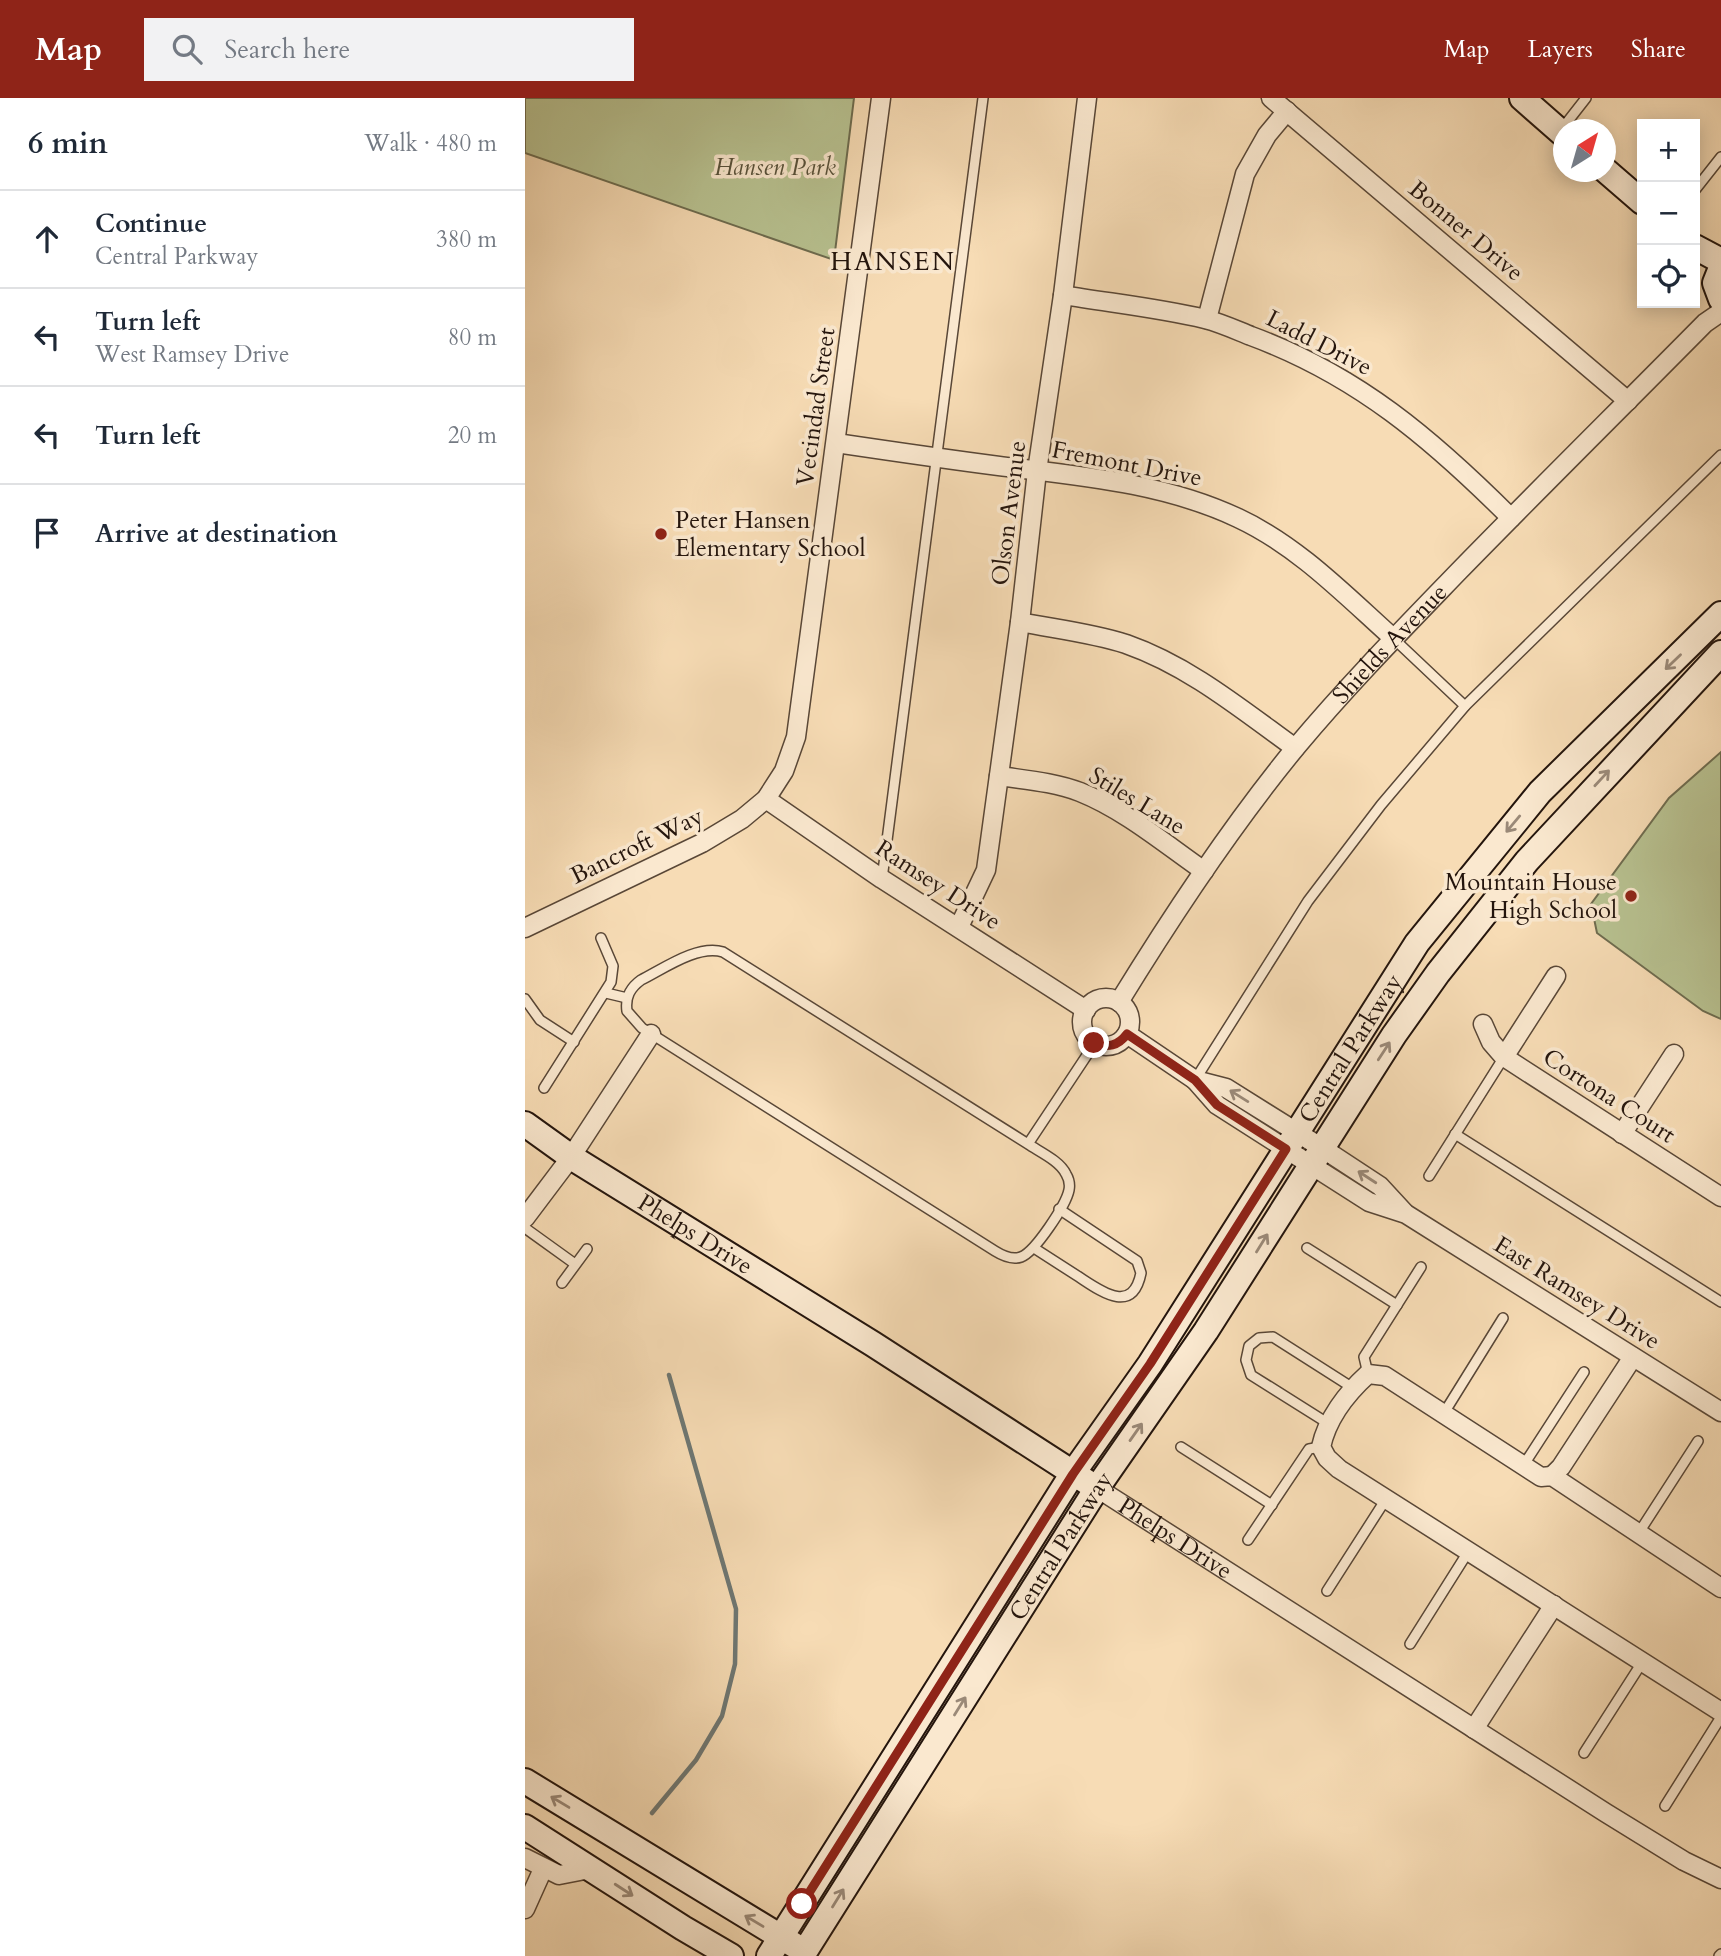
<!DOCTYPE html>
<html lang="en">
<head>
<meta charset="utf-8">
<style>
	body { margin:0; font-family:Cardo,serif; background:#f2f2f3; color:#1f2937 }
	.controls { position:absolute; right:21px; top:21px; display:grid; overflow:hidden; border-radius:0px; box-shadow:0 4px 18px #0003 }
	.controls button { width:63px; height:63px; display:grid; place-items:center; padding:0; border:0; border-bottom:2px solid #e0e1e3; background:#fff; color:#1f2937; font:35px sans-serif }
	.compass { position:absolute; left:1028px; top:21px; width:63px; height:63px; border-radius:50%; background:#fff; box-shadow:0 4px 18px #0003; rotate:37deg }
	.stop { position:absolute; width:21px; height:21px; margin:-16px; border:5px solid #8f2418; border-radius:50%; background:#fff }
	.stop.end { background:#8f2418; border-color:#fff; box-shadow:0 2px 7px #0008 }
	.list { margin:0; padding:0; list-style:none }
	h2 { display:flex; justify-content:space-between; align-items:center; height:91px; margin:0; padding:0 28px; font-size:30px }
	h2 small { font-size:23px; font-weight:400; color:#747a83 }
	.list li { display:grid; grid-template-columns:46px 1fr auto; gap:21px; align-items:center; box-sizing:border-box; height:98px; padding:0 28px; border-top:2px solid #e0e1e3 }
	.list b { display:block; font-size:26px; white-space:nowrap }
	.list p { margin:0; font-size:23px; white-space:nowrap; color:#747a83 }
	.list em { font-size:23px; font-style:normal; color:#747a83 }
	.icon { flex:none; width:38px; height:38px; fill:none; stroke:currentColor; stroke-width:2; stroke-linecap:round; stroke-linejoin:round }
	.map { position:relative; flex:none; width:1196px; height:1858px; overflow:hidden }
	header { display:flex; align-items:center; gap:42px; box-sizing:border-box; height:98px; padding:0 35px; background:#8f2418; color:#fff }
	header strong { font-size:33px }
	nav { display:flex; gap:38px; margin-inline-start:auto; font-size:24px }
	.search { width:490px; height:63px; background:#f2f2f3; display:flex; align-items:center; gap:18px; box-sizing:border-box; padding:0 24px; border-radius:0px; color:#747a83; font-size:26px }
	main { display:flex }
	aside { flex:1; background:#fff }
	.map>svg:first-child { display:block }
	.green { fill:#b8c291; stroke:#6e6c4f; stroke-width:2 }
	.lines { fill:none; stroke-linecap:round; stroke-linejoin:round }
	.stream { stroke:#6e7773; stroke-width:4.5 }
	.lane-casing { stroke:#594737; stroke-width:12 }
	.street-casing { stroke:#594737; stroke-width:21 }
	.secondary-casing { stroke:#24150d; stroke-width:28 }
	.lane { stroke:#fae8cf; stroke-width:9 }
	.street { stroke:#fae8cf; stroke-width:18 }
	.secondary { stroke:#fae8cf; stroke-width:24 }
	.oneway { stroke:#9a8978 }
	.route { stroke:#8f2418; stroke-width:9 }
	.poi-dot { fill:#8f2418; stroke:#fae8cf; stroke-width:2.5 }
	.labels { text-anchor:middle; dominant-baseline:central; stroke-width:7; stroke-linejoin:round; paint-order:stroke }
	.park-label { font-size:24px; font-style:italic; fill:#58523b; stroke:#fae8cf }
	.street-label { font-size:24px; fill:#24150d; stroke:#fae8cf }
	.poi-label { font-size:24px; fill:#24150d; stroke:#fae8cf; text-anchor:start }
	.neighbourhood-label { font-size:26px; letter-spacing:2px; fill:#24150d; stroke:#fae8cf }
</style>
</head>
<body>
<header>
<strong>Map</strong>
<div class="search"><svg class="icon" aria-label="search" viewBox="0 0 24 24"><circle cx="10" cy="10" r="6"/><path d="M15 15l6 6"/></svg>Search here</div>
<nav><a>Map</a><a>Layers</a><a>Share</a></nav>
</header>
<main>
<aside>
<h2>6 min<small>Walk · 480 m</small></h2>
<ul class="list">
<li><svg class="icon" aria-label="ahead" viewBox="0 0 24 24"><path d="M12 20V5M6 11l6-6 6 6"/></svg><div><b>Continue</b><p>Central Parkway</p></div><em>380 m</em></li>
<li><svg class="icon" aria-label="left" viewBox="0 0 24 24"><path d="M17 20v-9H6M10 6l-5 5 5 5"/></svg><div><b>Turn left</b><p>West Ramsey Drive</p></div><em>80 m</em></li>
<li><svg class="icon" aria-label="left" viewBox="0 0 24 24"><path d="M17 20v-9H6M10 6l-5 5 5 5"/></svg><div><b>Turn left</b></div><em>20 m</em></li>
<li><svg class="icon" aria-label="arrive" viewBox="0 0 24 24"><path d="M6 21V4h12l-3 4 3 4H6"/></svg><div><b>Arrive at destination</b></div></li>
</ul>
</aside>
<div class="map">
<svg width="1196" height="1858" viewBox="0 0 1196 1858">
	<rect width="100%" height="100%" fill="#f7dcb5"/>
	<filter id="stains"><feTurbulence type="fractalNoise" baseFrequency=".00286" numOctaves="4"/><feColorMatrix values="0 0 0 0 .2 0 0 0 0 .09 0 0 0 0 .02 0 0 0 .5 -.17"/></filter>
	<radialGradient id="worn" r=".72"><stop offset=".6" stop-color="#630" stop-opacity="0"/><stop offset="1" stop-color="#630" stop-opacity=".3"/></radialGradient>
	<!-- green -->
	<g class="green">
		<path d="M0,0H329L309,162L0,55Z"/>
		<path d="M1196,654V921L1178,913L1072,835L1066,806L1144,700Z"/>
	</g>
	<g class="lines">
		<!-- stream -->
		<path class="stream" d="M127,1715L171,1662L197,1618L210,1566L211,1511L144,1277"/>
		<defs>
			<g id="lane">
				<path d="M1036,32L1061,0"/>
				<path d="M1170,92L1196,59"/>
				<path d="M868,540L940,608"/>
				<path d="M357,781L458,0"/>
				<path d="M81,895L102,900"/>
				<path d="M0,901L15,922L49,944"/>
				<path d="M670,982L783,803L856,707L940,608L1196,357"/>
				<path d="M19,990L86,884L88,868L76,840"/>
				<path d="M930,1036L1196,1204"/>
				<path d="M503,1046C515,1054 535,1063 541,1076C544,1081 545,1087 544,1092C541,1107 510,1154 496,1159C487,1162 478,1158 470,1153L117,930L102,913C100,899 105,890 116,882C138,871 173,846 198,854L503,1046L570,945"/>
				<path d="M904,1078L979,959"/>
				<path d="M0,1130L50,1166"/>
				<path d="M509,1150C523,1159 537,1168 551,1177C573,1191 607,1219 616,1175L612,1163L534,1111"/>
				<path d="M782,1150L872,1207"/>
				<path d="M37,1185L62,1151"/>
				<path d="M843,1276L839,1259L896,1169"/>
				<path d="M919,1315L978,1220"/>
				<path d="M804,1326L726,1277L721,1262L724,1248L734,1240L748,1239L828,1290"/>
				<path d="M656,1349L747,1407"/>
				<path d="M998,1368L1059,1274"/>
				<path d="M1113,1436L1173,1343"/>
				<path d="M723,1442L784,1351L796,1349"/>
				<path d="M802,1493L861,1401"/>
				<path d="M885,1546L943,1454"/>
				<path d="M1059,1655L1118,1563"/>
				<path d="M1140,1708L1196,1619"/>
				<path d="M1194,1858L1196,1856"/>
			</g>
			<g id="street">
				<path d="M746,0L1103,303"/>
				<path d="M538,197C585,205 634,210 680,221C696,225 711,232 726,238C832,277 907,341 986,420"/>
				<path d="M682,221L720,76L742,37L762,13"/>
				<path d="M311,345C365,353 420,361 474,368C555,378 639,385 713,420C773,448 820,497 868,540"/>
				<path d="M495,524C530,531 567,535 601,546C664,568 716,611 770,650"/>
				<path d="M474,678C501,682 529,684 555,694C600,712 640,746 679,773"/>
				<path d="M241,701L357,781L561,912"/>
				<path d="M434,829L461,772L495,524L512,373L538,197L562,0"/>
				<path d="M0,830L177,745L217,721L241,701L259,673L271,639L356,0"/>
				<circle cx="581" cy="924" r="24"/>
				<path id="s1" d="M594,904C648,816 706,728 772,648C823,587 879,530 934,473C1015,390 1098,308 1180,225L1196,214"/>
				<path d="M958,926L966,944L979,959L1196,1099"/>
				<path d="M602,936L670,982L701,990L797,1050L855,1088L879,1114"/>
				<path d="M979,959L1031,878"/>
				<path d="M670,982L692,1007L786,1067L844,1104L881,1116L1196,1314"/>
				<path d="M1097,1036L1149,956"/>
				<path d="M0,1120L46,1059L126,936"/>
				<path d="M1027,1378L1036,1369L1108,1259"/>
				<path id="s2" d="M572,1390L1081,1715L1159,1763L1196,1781"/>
				<path d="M1196,1490L1027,1378L1016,1379L860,1278L843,1276C822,1295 802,1321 796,1349L802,1360L814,1371L1196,1614"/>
				<path d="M949,1631L1029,1507"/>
				<path d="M0,1760L34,1777L65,1771"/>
				<path d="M0,1811L18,1771"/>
			</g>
			<g id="secondary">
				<path d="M997,0L1038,36"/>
				<path d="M1080,72L1117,104"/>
				<path d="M1170,149L1196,163"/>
				<path d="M1196,170L1190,185L1196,201"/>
				<path id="s3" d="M0,1026L46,1059L348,1246L562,1384"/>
				<path d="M0,1683L269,1847"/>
				<path d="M0,1729L158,1830L206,1858"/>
				<path id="s4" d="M244,1858L548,1375L625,1266L892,845L1015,694L1196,516"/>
				<path id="s5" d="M277,1858L572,1390L681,1233L869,937L913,875L1002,763L1196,555"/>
			</g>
		</defs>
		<!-- lane casing -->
		<use href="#lane" class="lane-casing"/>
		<!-- street casing -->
		<use href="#street" class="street-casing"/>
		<!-- secondary casing -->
		<use href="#secondary" class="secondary-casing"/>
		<!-- lane -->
		<use href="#lane" class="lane"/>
		<!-- street -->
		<use href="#street" class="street"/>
		<!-- secondary -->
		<use href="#secondary" class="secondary"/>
	</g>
	<!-- one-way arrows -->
	<defs><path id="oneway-shaft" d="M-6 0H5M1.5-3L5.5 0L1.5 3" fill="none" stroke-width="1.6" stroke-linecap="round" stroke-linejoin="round" transform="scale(1.75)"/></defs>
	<g class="oneway">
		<use href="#oneway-shaft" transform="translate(1148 564) rotate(136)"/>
		<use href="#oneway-shaft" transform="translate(1077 680) rotate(-47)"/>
		<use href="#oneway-shaft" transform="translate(988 726) rotate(130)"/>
		<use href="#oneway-shaft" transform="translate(859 953) rotate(-57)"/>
		<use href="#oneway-shaft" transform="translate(714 998) rotate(-148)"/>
		<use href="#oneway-shaft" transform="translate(842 1079) rotate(-147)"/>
		<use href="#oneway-shaft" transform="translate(737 1145) rotate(-58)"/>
		<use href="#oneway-shaft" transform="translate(611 1334) rotate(-55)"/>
		<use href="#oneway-shaft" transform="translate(435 1608) rotate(-58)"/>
		<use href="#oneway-shaft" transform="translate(35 1704) rotate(-149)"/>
		<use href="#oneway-shaft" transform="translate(99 1792) rotate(33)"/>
		<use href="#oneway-shaft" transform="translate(313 1800) rotate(-58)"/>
		<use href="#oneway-shaft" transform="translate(229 1823) rotate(-149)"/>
	</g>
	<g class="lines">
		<!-- route -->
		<path class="route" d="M277,1806L548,1376L625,1266L761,1051L692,1007L670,982L602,936C593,948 583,950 569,945"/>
	</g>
	<!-- markers -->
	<g class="poi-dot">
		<circle cx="136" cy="436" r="7"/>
		<circle cx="1106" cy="798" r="7"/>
	</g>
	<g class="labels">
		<!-- park labels -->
		<g class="park-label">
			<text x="250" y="69">Hansen Park</text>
		</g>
		<!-- street labels -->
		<g class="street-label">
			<text transform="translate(941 133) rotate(40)">Bonner Drive</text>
			<text transform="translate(794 245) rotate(27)">Ladd Drive</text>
			<text transform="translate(291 309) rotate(-82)">Vecindad Street</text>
			<text transform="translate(602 366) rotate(11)">Fremont Drive</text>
			<text transform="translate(484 415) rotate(-83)">Olson Avenue</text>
			<text stroke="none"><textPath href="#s1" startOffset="450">Shields Avenue</textPath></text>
			<text transform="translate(612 703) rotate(31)">Stiles Lane</text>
			<text transform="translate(112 748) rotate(-26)">Bancroft Way</text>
			<text transform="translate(413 787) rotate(33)">Ramsey Drive</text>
			<text stroke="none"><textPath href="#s4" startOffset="1078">Central Parkway</textPath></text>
			<text transform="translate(1084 998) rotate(33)">Cortona Court</text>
			<text stroke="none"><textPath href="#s3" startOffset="203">Phelps Drive</textPath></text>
			<text transform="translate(1052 1195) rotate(32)">East Ramsey Drive</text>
			<text stroke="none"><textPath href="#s2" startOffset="93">Phelps Drive</textPath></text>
			<text stroke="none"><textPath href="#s5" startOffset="485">Central Parkway</textPath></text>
		</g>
		<!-- poi labels -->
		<g class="poi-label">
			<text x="150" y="422">Peter Hansen<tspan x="150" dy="28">Elementary School</tspan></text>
			<text x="1092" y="784" text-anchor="end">Mountain House<tspan x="1092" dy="28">High School</tspan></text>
		</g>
		<!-- neighbourhood labels -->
		<g class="neighbourhood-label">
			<text x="368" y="163">HANSEN</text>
		</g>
	</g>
	<rect width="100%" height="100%" filter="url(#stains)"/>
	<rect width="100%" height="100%" fill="url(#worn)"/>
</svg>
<div class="controls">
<button>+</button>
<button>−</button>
<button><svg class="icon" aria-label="locate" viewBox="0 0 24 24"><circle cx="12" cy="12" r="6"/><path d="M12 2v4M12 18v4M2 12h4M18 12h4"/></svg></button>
</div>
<svg class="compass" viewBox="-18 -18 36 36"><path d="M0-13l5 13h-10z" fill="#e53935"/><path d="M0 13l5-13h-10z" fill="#747a83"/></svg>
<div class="stop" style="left:277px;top:1806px"></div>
<div class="stop end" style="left:569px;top:945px"></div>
</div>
</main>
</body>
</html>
